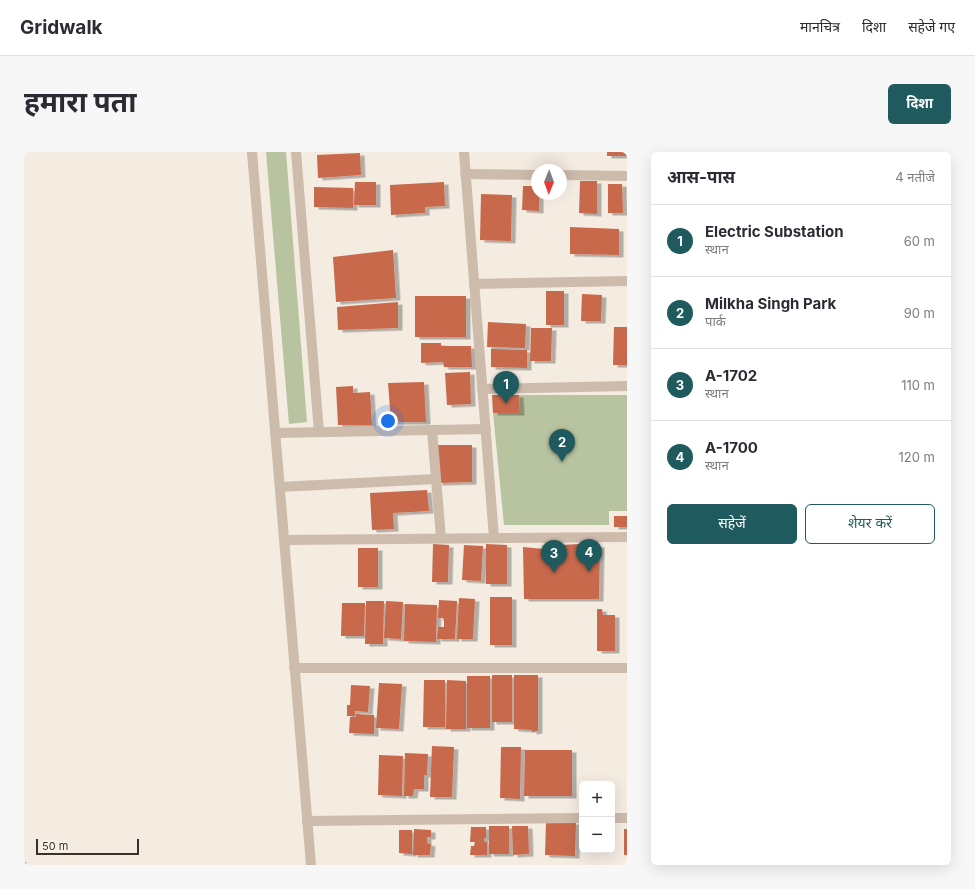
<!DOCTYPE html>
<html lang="hi">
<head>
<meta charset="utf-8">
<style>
	body { margin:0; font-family:Inter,"Noto Sans Devanagari",sans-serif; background:#f7f7f7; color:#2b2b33 }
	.controls { position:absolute; right:12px; bottom:12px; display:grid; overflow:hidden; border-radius:6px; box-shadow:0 4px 16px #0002 }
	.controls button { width:36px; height:36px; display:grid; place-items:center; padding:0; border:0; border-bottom:1px solid #e1e1e2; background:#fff; color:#2b2b33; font:20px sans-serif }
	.compass { position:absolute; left:507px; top:12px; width:36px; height:36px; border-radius:50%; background:#fff; box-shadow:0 4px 16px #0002; rotate:181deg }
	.scale { position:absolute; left:12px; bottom:10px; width:103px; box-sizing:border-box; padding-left:4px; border:2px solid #3b302b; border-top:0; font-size:11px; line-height:14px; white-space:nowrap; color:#3b302b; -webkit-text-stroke:3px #fbf5ee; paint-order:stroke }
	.you { position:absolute; left:364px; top:269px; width:14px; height:14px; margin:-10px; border:3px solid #fff; border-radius:50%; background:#1a73e8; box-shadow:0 0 0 6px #1a73e833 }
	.badge { display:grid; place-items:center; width:26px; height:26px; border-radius:50%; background:#1f5a5e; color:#fff; font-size:13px; font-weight:700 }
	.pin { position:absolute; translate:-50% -33px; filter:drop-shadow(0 1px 2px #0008) }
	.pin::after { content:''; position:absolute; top:21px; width:14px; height:12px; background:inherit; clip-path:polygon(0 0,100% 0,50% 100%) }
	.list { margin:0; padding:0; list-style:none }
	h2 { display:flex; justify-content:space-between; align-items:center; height:52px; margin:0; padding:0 16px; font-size:17px }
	h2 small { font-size:13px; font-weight:400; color:#7c7c81 }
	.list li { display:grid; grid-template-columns:26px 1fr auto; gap:12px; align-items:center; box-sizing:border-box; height:72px; padding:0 16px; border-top:1px solid #e1e1e2 }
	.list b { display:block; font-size:15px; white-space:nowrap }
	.list p { margin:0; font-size:13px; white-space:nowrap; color:#7c7c81 }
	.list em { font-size:13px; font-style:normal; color:#7c7c81 }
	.actions { display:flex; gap:8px; padding:12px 16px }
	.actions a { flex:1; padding:9px 0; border:1px solid #1f5a5e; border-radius:6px; text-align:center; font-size:14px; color:#1f5a5e }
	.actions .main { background:#1f5a5e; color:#fff }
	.map { position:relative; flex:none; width:603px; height:713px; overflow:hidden; border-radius:6px }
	header { display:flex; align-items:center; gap:24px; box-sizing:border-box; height:56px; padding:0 20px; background:#fff; border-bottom:1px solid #e1e1e2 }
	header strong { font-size:19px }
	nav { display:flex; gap:22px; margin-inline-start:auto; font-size:14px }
	.intro { display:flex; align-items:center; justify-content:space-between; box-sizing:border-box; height:96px; padding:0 24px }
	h1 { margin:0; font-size:28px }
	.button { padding:10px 18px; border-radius:6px; background:#1f5a5e; color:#fff; font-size:14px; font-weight:700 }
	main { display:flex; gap:24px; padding:0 24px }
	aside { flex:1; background:#fff; border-radius:6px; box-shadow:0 4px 16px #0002 }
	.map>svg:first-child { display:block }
	.green { fill:#b8c4a0 }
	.building { fill:#c8694b; filter:url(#shadow) }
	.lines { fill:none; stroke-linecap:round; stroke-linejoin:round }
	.street { stroke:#cdbbac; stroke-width:10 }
	.rail-casing { stroke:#3b302b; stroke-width:4.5 }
	.rail { stroke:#fbf5ee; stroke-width:3; stroke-dasharray:9; stroke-linecap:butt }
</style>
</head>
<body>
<header>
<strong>Gridwalk</strong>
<nav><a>मानचित्र</a><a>दिशा</a><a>सहेजे गए</a></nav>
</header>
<div class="intro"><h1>हमारा पता</h1><a class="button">दिशा</a></div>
<main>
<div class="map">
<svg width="603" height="713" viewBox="0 0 603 713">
	<defs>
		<filter id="shadow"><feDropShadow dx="4.5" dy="2.5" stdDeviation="0" flood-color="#0004"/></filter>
	</defs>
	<rect width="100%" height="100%" fill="#f4ebe1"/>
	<!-- green -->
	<g class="green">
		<path d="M242,0H262L283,270L265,272Z"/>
		<path d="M495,243H603V359H585V373H480L469,261H496Z"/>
	</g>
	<!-- building -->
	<g class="building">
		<rect x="583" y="0" width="20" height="4"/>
		<path d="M336,1L337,23L294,26L293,3Z"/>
		<path d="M556,29H573V62L555,61Z"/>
		<path d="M331,30H352V53H330Z"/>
		<path d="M420,30L421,54L401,55V61L367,63L366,33Z"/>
		<path d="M584,32H598L599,61H584Z"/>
		<path d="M499,34H513V42H515V59L498,58Z"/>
		<path d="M290,35L329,36V56L290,55Z"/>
		<path d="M457,42L488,43L487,89L456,88Z"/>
		<path d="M546,75L595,77V103L546,102Z"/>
		<path d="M369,98L372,146L312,150L309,105Z"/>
		<rect x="522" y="139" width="18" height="34"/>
		<path d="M558,142L578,143L577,169H557Z"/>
		<rect x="391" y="144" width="51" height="41"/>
		<path d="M374,150V176L314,178L313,155Z"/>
		<path d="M464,170L502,172L501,196L463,195Z"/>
		<path d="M590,175H603V213H589Z"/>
		<path d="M507,176H528L527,209H506Z"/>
		<path d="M397,191H417V194H447L448,215H420L419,210L397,211Z"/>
		<path d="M467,197L503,198V216L467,215Z"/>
		<path d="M446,220L447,252L423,253L421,221Z"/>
		<path d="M400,230L402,270H367L364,231Z"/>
		<path d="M329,234V241L346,240L348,273H314L312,235Z"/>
		<path d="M468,243H495L496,261H469Z"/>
		<path d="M414,293H448V330L414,331Z"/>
		<path d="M403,338L405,359L369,361L370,377L348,378L346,341Z"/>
		<rect x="590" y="364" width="13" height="11"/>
		<path d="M409,392L425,393L424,430H408Z"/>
		<path d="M462,392L483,393V432H462Z"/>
		<path d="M555,392L576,393L575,447H500L499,395L520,397V394Z"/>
		<path d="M440,393L459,394L457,429L438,428Z"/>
		<rect x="334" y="396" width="20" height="39"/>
		<rect x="466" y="445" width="22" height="48"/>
		<path d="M435,446L451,447L449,487H433Z"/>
		<path d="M415,448L433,449L431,487H413L414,475H420V466H414Z"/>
		<path d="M342,449H360L359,492H341Z"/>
		<path d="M362,449L379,450L377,487L360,486Z"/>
		<path d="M318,451H341L340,484H317Z"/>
		<path d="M381,452L413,453L412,490L380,489Z"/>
		<path d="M573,457H578L579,463H591V499H573Z"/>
		<rect x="468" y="523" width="20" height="47"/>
		<path d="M490,523H514V579L508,580V578L490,577Z"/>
		<rect x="443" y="524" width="23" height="52"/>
		<path d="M400,528H421V575H399Z"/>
		<path d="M423,528L442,529V577H422Z"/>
		<path d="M355,531L378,532L375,577L352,576Z"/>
		<path d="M327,533L346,534L344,560L331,559V564H323V553H326Z"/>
		<path d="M332,562L350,563V582L325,581L326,565H332Z"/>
		<path d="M408,594L430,595L428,645H406Z"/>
		<path d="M477,595H497L496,647L476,646Z"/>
		<path d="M501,598H548V644H500Z"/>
		<path d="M381,601L404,602L403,623H400V637H390L389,644H380Z"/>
		<path d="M355,603L379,604L378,644L354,643Z"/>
		<path d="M522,670H552L551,704L521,703Z"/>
		<rect x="465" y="674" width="20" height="28"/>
		<path d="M488,674H504L505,702L489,703Z"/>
		<path d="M447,675H462V686H460V690H463V703H446L447,694H450L451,690H446Z"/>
		<path d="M390,677L407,678V685H403V691L407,692L406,703H389Z"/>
		<rect x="600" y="677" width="3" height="26"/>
		<path d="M375,678H388V702L375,701Z"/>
	</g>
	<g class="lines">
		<!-- street -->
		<g class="street">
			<path d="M228,0L287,713"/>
			<path d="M272,0L295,280"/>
			<path d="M440,0L470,386"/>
			<path d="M441,22L513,23"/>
			<path d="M537,23L603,24"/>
			<path d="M450,132L603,129"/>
			<path d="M458,237L603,234"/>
			<path d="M408,278L417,386"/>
			<path d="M251,281L462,277"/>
			<path d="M256,335L412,327"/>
			<path d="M260,388L603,385"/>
			<path d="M270,516H603"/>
			<path d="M588,666H603"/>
			<path d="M283,669L558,666"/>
		</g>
		<defs>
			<path id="rail" d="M0,712V713"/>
		</defs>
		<!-- rail casing -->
		<use href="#rail" class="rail-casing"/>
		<!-- rail -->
		<use href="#rail" class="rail"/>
	</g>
</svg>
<div class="controls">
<button>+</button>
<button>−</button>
</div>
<svg class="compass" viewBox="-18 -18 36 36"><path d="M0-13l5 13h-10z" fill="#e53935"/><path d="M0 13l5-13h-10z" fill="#7c7c81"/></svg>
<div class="scale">50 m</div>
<div class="you"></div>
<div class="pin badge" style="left:482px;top:252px">1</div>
<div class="pin badge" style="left:538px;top:310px">2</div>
<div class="pin badge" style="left:530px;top:421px">3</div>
<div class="pin badge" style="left:565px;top:420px">4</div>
</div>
<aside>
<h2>आस-पास<small>4 नतीजे</small></h2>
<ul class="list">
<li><span class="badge">1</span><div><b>Electric Substation</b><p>स्थान</p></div><em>60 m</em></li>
<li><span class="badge">2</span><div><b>Milkha Singh Park</b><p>पार्क</p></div><em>90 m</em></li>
<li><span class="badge">3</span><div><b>A-1702</b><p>स्थान</p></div><em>110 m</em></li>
<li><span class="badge">4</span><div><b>A-1700</b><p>स्थान</p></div><em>120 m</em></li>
</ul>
<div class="actions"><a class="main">सहेजें</a><a>शेयर करें</a></div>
</aside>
</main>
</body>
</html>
